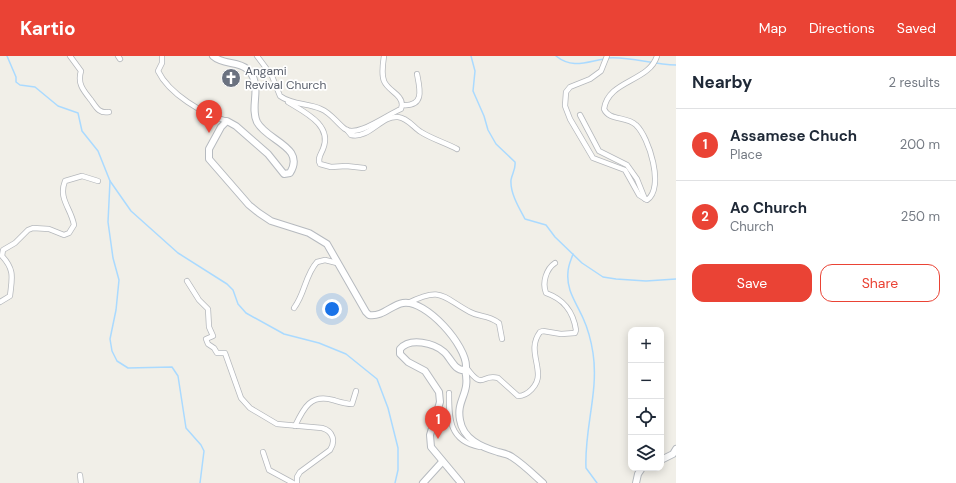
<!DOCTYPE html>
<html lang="en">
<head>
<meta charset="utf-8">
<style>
	body { margin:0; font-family:"DM Sans",sans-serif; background:#f6f6f7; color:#1f2937 }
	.controls { position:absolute; right:12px; bottom:12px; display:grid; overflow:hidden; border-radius:8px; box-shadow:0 2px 10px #0003 }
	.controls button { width:36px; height:36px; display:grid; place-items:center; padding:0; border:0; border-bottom:1px solid #e0e1e3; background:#fff; color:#1f2937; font:20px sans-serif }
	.you { position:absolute; left:332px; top:253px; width:14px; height:14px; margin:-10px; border:3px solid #fff; border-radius:50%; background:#1a73e8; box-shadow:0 0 0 6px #1a73e833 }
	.badge { display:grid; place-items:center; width:26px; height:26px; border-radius:50%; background:#ea4335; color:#fff; font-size:13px; font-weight:700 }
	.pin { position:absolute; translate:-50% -33px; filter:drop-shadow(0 1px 2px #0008) }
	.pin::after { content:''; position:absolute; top:21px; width:14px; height:12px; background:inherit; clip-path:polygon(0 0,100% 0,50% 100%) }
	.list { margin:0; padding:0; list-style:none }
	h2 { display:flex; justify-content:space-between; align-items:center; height:52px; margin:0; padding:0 16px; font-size:17px }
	h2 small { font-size:13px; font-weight:400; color:#747a83 }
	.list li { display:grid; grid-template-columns:26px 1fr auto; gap:12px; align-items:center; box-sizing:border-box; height:72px; padding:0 16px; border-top:1px solid #e0e1e3 }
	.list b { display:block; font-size:15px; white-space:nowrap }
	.list p { margin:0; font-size:13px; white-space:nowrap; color:#747a83 }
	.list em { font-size:13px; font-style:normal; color:#747a83 }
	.actions { display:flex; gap:8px; padding:12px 16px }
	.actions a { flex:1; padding:9px 0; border:1px solid #ea4335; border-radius:12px; text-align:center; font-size:14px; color:#ea4335 }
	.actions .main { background:#ea4335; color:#fff }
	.icon { flex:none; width:22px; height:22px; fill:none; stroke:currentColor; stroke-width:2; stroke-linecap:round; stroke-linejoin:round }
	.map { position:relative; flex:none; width:676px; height:427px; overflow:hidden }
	header { display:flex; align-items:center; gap:24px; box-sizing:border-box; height:56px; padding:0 20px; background:#ea4335; color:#fff }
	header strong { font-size:19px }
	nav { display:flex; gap:22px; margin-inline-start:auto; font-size:14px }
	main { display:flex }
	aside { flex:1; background:#fff }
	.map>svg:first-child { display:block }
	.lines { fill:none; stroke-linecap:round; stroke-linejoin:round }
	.stream { stroke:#aadaff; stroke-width:1.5 }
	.street-casing { stroke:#b5b8bc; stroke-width:6 }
	.secondary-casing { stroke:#b6babf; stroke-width:8 }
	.street { stroke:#fff; stroke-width:4.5 }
	.secondary { stroke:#fff; stroke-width:6 }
	.labels { text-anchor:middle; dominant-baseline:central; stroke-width:3.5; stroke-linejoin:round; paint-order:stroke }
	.worship-label { font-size:12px; fill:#5b616d; stroke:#fff; text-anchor:start }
</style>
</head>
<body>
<header>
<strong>Kartio</strong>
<nav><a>Map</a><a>Directions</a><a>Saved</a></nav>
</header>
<main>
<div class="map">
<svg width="676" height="427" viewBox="0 0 676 427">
	<rect width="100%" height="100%" fill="#f1efe8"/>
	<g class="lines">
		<!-- stream -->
		<g class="stream">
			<path d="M7,0L16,21V26L20,29L35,31L58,50L78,57L82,75L98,95L110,125L131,155L178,197L227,228L233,234L238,248L246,257L284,278L319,287L346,298L377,323L388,352L398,392V414L395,427"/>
			<path d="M471,0L475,15L473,35L484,60L488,74L496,88L515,106C516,113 512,118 511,124C510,137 519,152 525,163L546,169L555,181L582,207L603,221L616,223L646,225L676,223"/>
			<path d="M556,0C572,13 586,6 604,3"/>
			<path d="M607,2C631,0 652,9 676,9"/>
			<path d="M110,125L108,166L113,202L119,224L116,254L110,283L112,295L117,305L128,312L172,311L178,320L186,372L201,389L204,395L200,427"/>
			<path d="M573,198C571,204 568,210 568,216C566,234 576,246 583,262C588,273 591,284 593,297C599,336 584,373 586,412L597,427"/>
		</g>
		<defs>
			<g id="street">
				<path d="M70,0L81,15C77,28 84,35 91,44C96,51 99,58 109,56"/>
				<path d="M118,0L120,3"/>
				<path d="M162,0V7L158,15C169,38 203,58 227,65"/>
				<path d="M257,0L272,20L280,40C292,49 308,47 321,53C331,57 337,67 345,73C357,82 388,58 401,53L402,49C402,38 388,35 384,25C381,18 383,7 384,0"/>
				<path d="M607,0L601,15L590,23L570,31L566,36L565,50L570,63L593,102L625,114L639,139L647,144C665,132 649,81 636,69C627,60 609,65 604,53C608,24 649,26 657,0"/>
				<path d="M288,46C304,56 333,69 323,93C321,98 317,103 320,108L331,111L346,110L364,112"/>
				<path d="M402,49C425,51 420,33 417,18"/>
				<path d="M580,59L599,95L627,109L637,123L645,143"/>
				<path d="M347,74L351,79C370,83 381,59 398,61C408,62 414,72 421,76C432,83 446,87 457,93"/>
				<path d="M187,225L199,244L208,253L209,271L213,280L206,283L208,288L214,292L217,297H225L241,342L250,352L277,368L322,372C333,375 336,385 330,394L300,416L297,421V427"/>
				<path d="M0,246L10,240C12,222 15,214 2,200L3,194L15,187L28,174L33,172L49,173L64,179L69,177L74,169C71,152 58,143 65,125L82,120L98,125"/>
				<path d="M408,247C442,230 442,241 470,256C481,262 486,258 499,267L502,283"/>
				<path d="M294,252C305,238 305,219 317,206L325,204L337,207"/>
				<path d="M466,311C484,336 481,317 498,322L518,340C528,340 538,329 538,319C538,304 529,291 540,276L543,275L561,278L575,277L576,274C573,254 563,243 546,237C542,227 546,213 555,207"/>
				<path d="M449,337C449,363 449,385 480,391"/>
				<path d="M295,370C304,351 311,338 333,344C340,346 346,348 352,348L356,335"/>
				<path d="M263,396L269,414L293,427"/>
				<path d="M80,419L81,427"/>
			</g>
			<g id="secondary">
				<path d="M213,0C223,9 238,5 247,13C264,28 249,49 257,66C267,85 306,91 290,117L284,118L268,98L236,70L227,65L221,71L209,93V103L249,149L259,157L271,165L309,177L327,188L366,256L369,259C383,261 391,249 403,247C426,243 467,290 466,311L465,314C454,315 451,302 444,296C434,287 410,281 400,293V298L408,306L425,315L439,336L440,346L430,379L431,391L461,427"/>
				<path d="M465,314C471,338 456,343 460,364C463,383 481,391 498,396C502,397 508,398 512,401C523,408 533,418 543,427"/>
				<path d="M661,404L673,398L676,393"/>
				<path d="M423,427L442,406"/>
				<path d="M636,427L638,418L642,412"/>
			</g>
		</defs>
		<!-- street casing -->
		<use href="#street" class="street-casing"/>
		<!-- secondary casing -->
		<use href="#secondary" class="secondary-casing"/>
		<!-- street -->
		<use href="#street" class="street"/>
		<!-- secondary -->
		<use href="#secondary" class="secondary"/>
	</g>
	<!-- icons -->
	<defs>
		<symbol id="church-disc" viewBox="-11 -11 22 22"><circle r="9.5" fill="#6b7280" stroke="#fff"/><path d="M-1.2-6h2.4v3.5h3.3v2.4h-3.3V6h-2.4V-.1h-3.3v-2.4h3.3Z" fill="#fff"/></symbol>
	</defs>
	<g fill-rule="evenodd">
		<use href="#church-disc" x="220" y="11" width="22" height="22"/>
	</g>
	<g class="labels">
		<!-- worship labels -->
		<g class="worship-label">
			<text x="245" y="15">Angami<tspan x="245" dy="14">Revival Church</tspan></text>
		</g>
	</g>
</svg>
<div class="controls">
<button>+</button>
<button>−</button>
<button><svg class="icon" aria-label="locate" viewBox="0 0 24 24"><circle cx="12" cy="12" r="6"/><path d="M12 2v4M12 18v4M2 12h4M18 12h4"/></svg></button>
<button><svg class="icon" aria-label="layers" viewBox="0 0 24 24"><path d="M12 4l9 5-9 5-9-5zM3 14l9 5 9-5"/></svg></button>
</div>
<div class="you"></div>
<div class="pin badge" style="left:438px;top:383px">1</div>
<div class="pin badge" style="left:209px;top:77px">2</div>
</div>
<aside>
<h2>Nearby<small>2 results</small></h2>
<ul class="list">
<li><span class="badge">1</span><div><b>Assamese Chuch</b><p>Place</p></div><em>200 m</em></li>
<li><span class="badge">2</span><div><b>Ao Church</b><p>Church</p></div><em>250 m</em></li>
</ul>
<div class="actions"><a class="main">Save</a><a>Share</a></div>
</aside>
</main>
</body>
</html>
